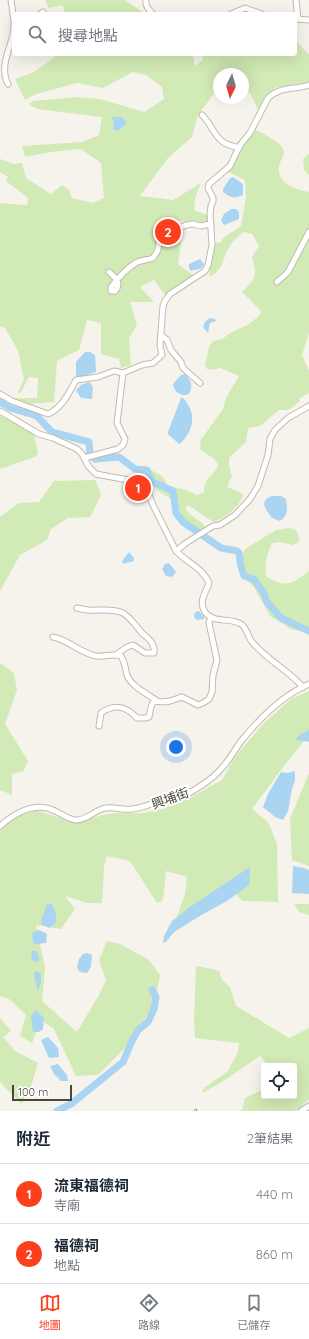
<!DOCTYPE html>
<html lang="zh-TW">
<head>
<meta charset="utf-8">
<style>
	body { margin:0; font-family:Quicksand,"Noto Sans TC",sans-serif; background:#f2f2f3; color:#1f2937 }
	.controls { position:absolute; right:12px; bottom:12px; display:grid; overflow:hidden; border-radius:4px; box-shadow:0 4px 16px #0002 }
	.controls button { width:36px; height:36px; display:grid; place-items:center; padding:0; border:0; border-bottom:1px solid #e0e1e3; background:#fff; color:#1f2937; font:20px sans-serif }
	.compass { position:absolute; left:213px; top:68px; width:36px; height:36px; border-radius:50%; background:#fff; box-shadow:0 4px 16px #0002; rotate:185deg }
	.scale { position:absolute; left:12px; bottom:10px; width:60px; box-sizing:border-box; padding-left:4px; border:2px solid #4b4439; border-top:0; font-size:11px; line-height:14px; white-space:nowrap; color:#4b4439; -webkit-text-stroke:3px #fff; paint-order:stroke }
	.you { position:absolute; left:176px; top:747px; width:14px; height:14px; margin:-10px; border:3px solid #fff; border-radius:50%; background:#1a73e8; box-shadow:0 0 0 6px #1a73e833 }
	.badge { display:grid; place-items:center; width:26px; height:26px; border-radius:50%; background:#fc3f1d; color:#fff; font-size:13px; font-weight:700 }
	.pin { position:absolute; translate:-50% -50%; border:2px solid #fff; box-shadow:0 1px 4px #0006 }
	.list { margin:0; padding:0; list-style:none }
	h2 { display:flex; justify-content:space-between; align-items:center; height:52px; margin:0; padding:0 16px; font-size:17px }
	h2 small { font-size:13px; font-weight:400; color:#747a83 }
	.list li { display:grid; grid-template-columns:26px 1fr auto; gap:12px; align-items:center; box-sizing:border-box; height:60px; padding:0 16px; border-top:1px solid #e0e1e3 }
	.list b { display:block; font-size:15px; white-space:nowrap }
	.list p { margin:0; font-size:13px; white-space:nowrap; color:#747a83 }
	.list em { font-size:13px; font-style:normal; color:#747a83 }
	.icon { flex:none; width:22px; height:22px; fill:none; stroke:currentColor; stroke-width:2; stroke-linecap:round; stroke-linejoin:round }
	.map { position:relative; flex:none; width:309px; height:1111px; overflow:hidden }
	.search { position:absolute; background:#fff; box-shadow:0 4px 16px #0002; left:12px; right:12px; top:12px; height:44px; display:flex; align-items:center; gap:10px; box-sizing:border-box; padding:0 14px; border-radius:4px; color:#747a83; font-size:15px }
	.sheet { height:172px; background:#fff }
	nav { display:flex; justify-content:space-around; align-items:center; box-sizing:border-box; height:56px; border-top:1px solid #e0e1e3; background:#fff; font-size:11px; color:#747a83 }
	nav a { display:grid; justify-items:center; gap:2px }
	nav .on { color:#fc3f1d }
	.map>svg:first-child { display:block }
	.green { fill:#d2eab5 }
	.water { fill:#a9d4f2 }
	.lines { fill:none; stroke-linecap:round; stroke-linejoin:round }
	.river { stroke:#a9d4f2; stroke-width:7 }
	.minor-casing { stroke:#c2bbae; stroke-width:7 }
	.minor { stroke:#fff; stroke-width:5 }
	.rail-casing { stroke:#9a9a9a; stroke-width:2.5 }
	.rail { stroke:#fff; stroke-width:1; stroke-dasharray:3; stroke-linecap:butt }
	.labels { text-anchor:middle; dominant-baseline:central; stroke-width:4; stroke-linejoin:round; paint-order:stroke }
	.street-label { font-size:13px; fill:#4b4439; stroke:#fff }
</style>
</head>
<body>
<div class="map">
<svg width="309" height="1111" viewBox="0 0 309 1111">
	<rect width="100%" height="100%" fill="#f6f3ec"/>
	<!-- green -->
	<g class="green">
		<path d="M45,0H125L145,14H65L63,5L49,8Z"/>
		<path d="M295,40L309,54V82L274,88L258,110L251,95L243,86V74H219V87L198,115L192,137L168,158L140,196L173,200L201,183L195,199L194,210L209,216L206,225L174,220L181,243L178,264L193,275L165,295L154,280L140,287L154,302H130L137,325L129,338L131,365L121,368L119,359L101,354V323L87,320L79,350L57,361L54,402L27,404L12,398H37L38,378L29,377L21,392L17,394L24,379L18,351L5,328L0,326V203L27,205L28,198L6,181L8,177L0,172V159L14,164L22,163L26,178L51,194L62,185L69,190L72,198L93,203L104,198L101,163L81,149L51,152L25,157L22,146L82,142L99,135L102,117L37,109L29,104L33,101L77,97L100,99L144,112L164,99L162,87L146,75L133,72L103,88L77,83L36,94L25,100L15,79L34,72L55,57L54,54H193L194,66L202,61L203,54H295Z"/>
		<path d="M254,129C263,134 278,140 283,149C286,155 280,160 279,166C277,184 295,189 309,192V333L302,355L309,371V393L300,398L299,402L288,410H279L260,426L248,428L246,442L229,458V465L232,476L227,487L240,492L243,495C240,507 225,517 215,522C204,518 198,510 187,505L186,509C190,517 199,519 205,526L201,532L192,529L174,515L175,501L156,490L149,472L151,470L162,476L168,486L186,490L197,495L204,492C204,489 204,485 206,482C210,474 216,474 218,464L214,459L201,450L200,441L223,409L226,398L239,376L220,368L211,370L207,369L205,365L209,347L213,341L222,339L232,332L249,324L260,315L261,311L242,292C255,279 258,276 252,257L259,246L252,234L244,232C239,236 233,240 230,246C222,258 225,266 212,276H210L209,274L214,244L221,242L223,238L241,226L246,198L245,180L228,172L244,144L250,138Z"/>
		<path d="M309,154V175L304,170L303,159Z"/>
		<path d="M0,416L23,426L34,434L38,453L35,457L0,469Z"/>
		<path d="M95,480L101,495L90,517L68,518L51,529L47,540L20,555L0,591V517L19,503L39,502L54,481Z"/>
		<path d="M288,528L294,529C298,532 299,536 299,541L293,545L279,542L272,543C267,554 264,564 266,576C285,589 292,584 309,571V633L291,629L270,616L254,587L243,577L240,569V559L245,549L276,530Z"/>
		<path d="M0,663L14,673L17,690L5,724L28,761L23,771L12,774V795L0,790Z"/>
		<path d="M309,691V735L290,758L252,809L268,822L277,844L278,902L242,901L230,887L186,925L176,919L185,894L187,877L166,871L163,900L157,903L130,861L107,856L104,866L102,903H87L65,896L75,909L61,929L36,925L45,967L42,1001L77,1032L99,995L106,980L99,960L107,941L120,944L149,960L160,975L155,1002L131,1042L98,1075L76,1076L54,1029L41,1020L32,1043L20,1036L26,1015L9,999L0,996V830L14,818L35,810L75,823L103,815L118,813H143L163,809L193,796L222,780L235,757L264,723L291,699Z"/>
		<path d="M309,773V866L292,860L290,819Z"/>
		<path d="M294,904H309V915L299,912Z"/>
		<path d="M196,966L213,969L220,972L221,979L230,987L236,1006L289,1038L309,1028V1100L295,1111H239L242,1110L245,1098L264,1089V1096H294V1066H268L260,1056L217,1085L202,1093L204,1088L227,1072L238,1052L239,1043L195,1038L194,1021Z"/>
		<path d="M0,1018L11,1031L3,1037L15,1051L38,1063L30,1089L21,1104L0,1082Z"/>
	</g>
	<!-- water -->
	<g class="water">
		<path d="M112,117H121L127,122L124,126L118,131L113,129L114,124Z"/>
		<path d="M233,177L243,184V195C235,199 230,198 223,192V189L230,178Z"/>
		<path d="M231,209H236L239,212V219L224,225L221,221L224,214Z"/>
		<path d="M200,259L204,264L202,268L191,271L189,268V264Z"/>
		<path d="M210,318L215,319L216,321L210,323L208,333L203,327L205,322Z"/>
		<path d="M85,352H90L95,355L96,372L76,378V362Z"/>
		<path d="M185,374C192,382 193,385 189,394C181,397 174,392 173,384L181,375Z"/>
		<path d="M89,382L93,387L92,399L81,398L76,390L81,385Z"/>
		<path d="M181,398H183C197,413 194,429 181,443L179,444L168,434V432Z"/>
		<path d="M272,496H281L286,499C287,509 289,514 280,521L272,518C266,510 258,501 272,496Z"/>
		<path d="M129,552L134,558V561L123,564L122,561Z"/>
		<path d="M169,563L176,572L172,577L166,576L162,569L165,564Z"/>
		<path d="M199,611L205,619L197,620L194,617L195,612Z"/>
		<path d="M309,730V742L296,740L298,736Z"/>
		<path d="M295,771V780L292,789L288,811L283,820L275,817L263,807L268,794L281,772L287,773Z"/>
		<path d="M293,866L304,868L309,870V894L292,893Z"/>
		<path d="M250,867L249,885L227,901L198,917L174,932L166,942L163,943L164,936L172,921L190,907Z"/>
		<path d="M51,903C56,910 57,916 55,924L49,928L41,924V920L47,905Z"/>
		<path d="M39,930L47,934L46,943L36,944L33,943L32,933Z"/>
		<path d="M32,951H36L39,955V962L31,960Z"/>
		<path d="M87,953L92,955L91,967L87,973L80,972L77,968L79,959L83,954Z"/>
		<path d="M36,971L41,974V982L38,991C37,985 34,979 34,973Z"/>
		<path d="M36,1010L44,1018L43,1029L39,1032H33L31,1016Z"/>
		<path d="M48,1037L58,1048L59,1057L49,1058L41,1040Z"/>
		<path d="M58,1064L67,1075L68,1081H61L54,1074L50,1066Z"/>
	</g>
	<g class="lines">
		<!-- river -->
		<g class="river">
			<path d="M0,402L10,408L37,416L52,432L89,442L90,453L95,459L119,457L135,469L147,470L153,482L173,491L176,513L183,522L221,548L237,551L239,553L241,567L244,576L254,579L263,592L267,602L281,618L309,631"/>
			<path d="M57,1111L71,1104L123,1062L132,1041L138,1030L148,1022L154,1009L156,997L152,990"/>
		</g>
		<defs>
			<g id="minor">
				<path d="M11,0L14,21"/>
				<path d="M146,0C145,6 149,10 153,14"/>
				<path d="M296,0L298,19"/>
				<path d="M40,14L43,12"/>
				<path d="M231,14L245,8L262,14"/>
				<path d="M296,19L309,20"/>
				<path d="M8,84C0,68 8,54 12,38C14,33 14,28 14,23"/>
				<path d="M202,115C211,123 213,135 223,142C227,145 233,146 239,148"/>
				<path d="M109,272C115,277 122,283 115,291H111V287C118,278 127,268 137,262C142,260 148,260 153,258L158,250L159,242L168,234L186,225L193,224L200,226L211,224"/>
				<path d="M277,282L288,272L309,232"/>
				<path d="M161,335L167,340L171,350L181,362L183,368L200,383"/>
				<path d="M0,394L12,401L48,414C62,408 69,393 76,380L98,377L114,371L123,373L142,365L153,363L162,355L160,345L163,306L165,301L170,294L205,271L208,265L212,245L210,214L211,206L213,201V198L208,188L209,184L230,166L240,145L250,133L268,98C280,86 295,90 309,85"/>
				<path d="M0,411L39,434L53,438L77,449L82,454L89,467L96,474L144,483L153,505L176,551C186,562 203,568 209,583C206,593 198,601 205,612C213,624 230,617 241,624C247,628 248,637 252,642C267,660 288,670 303,687"/>
				<path d="M84,458L118,449L123,445L125,439L117,423L123,373"/>
				<path d="M176,551L186,543L213,526L220,525L235,515L250,499L258,486L268,455L270,439L275,430L288,418L309,406"/>
				<path d="M77,608C81,609 85,610 89,610C100,611 112,608 123,613C131,618 136,626 142,633C149,639 155,643 154,653H145L133,645L127,647L117,654"/>
				<path d="M53,637C69,640 80,653 96,656C105,657 113,653 121,656C125,662 125,668 127,675C131,686 147,694 156,700"/>
				<path d="M99,726L101,713C115,703 126,706 137,718H146L149,717C153,693 154,705 170,701C174,700 178,698 182,697L198,705L203,703L209,699L212,692L213,675L217,660L209,623L211,617"/>
				<path d="M0,826C15,813 35,801 55,811C62,814 69,820 77,820C86,820 93,812 102,809C111,805 122,811 132,809C143,808 152,803 163,800C168,799 174,799 178,798C190,794 213,779 221,769C229,761 235,749 242,740C260,718 283,695 309,684"/>
				<path d="M301,1111L309,1106"/>
			</g>
		</defs>
		<!-- minor casing -->
		<use href="#minor" class="minor-casing"/>
		<!-- minor -->
		<use href="#minor" class="minor"/>
		<defs>
			<path id="rail" d="M195,1111L196,1110"/>
		</defs>
		<!-- rail casing -->
		<use href="#rail" class="rail-casing"/>
		<!-- rail -->
		<use href="#rail" class="rail"/>
	</g>
	<g class="labels">
		<!-- street labels -->
		<g class="street-label">
			<text transform="translate(170 798) rotate(-20)">興埔街</text>
		</g>
	</g>
</svg>
<div class="controls">
<button><svg class="icon" aria-label="locate" viewBox="0 0 24 24"><circle cx="12" cy="12" r="6"/><path d="M12 2v4M12 18v4M2 12h4M18 12h4"/></svg></button>
</div>
<svg class="compass" viewBox="-18 -18 36 36"><path d="M0-13l5 13h-10z" fill="#e53935"/><path d="M0 13l5-13h-10z" fill="#747a83"/></svg>
<div class="scale">100 m</div>
<div class="you"></div>
<div class="pin badge" style="left:138px;top:488px">1</div>
<div class="pin badge" style="left:168px;top:232px">2</div>
<div class="search"><svg class="icon" aria-label="search" viewBox="0 0 24 24"><circle cx="10" cy="10" r="6"/><path d="M15 15l6 6"/></svg>搜尋地點</div>
</div>
<section class="sheet">
<h2>附近<small>2筆結果</small></h2>
<ul class="list">
<li><span class="badge">1</span><div><b>流東福德祠</b><p>寺廟</p></div><em>440 m</em></li>
<li><span class="badge">2</span><div><b>福德祠</b><p>地點</p></div><em>860 m</em></li>
</ul>
</section>
<nav>
<a class="on"><svg class="icon" aria-label="map" viewBox="0 0 24 24"><path d="M3 6l6-2 6 2 6-2v14l-6 2-6-2-6 2zM9 4v14M15 6v14"/></svg>地圖</a>
<a><svg class="icon" aria-label="directions" viewBox="0 0 24 24"><path d="M12 3l9 9-9 9-9-9zM9 14v-3h6M13 9l2 2-2 2"/></svg>路線</a>
<a><svg class="icon" aria-label="saved" viewBox="0 0 24 24"><path d="M7 4h10v16l-5-4-5 4z"/></svg>已儲存</a>
</nav>
</body>
</html>
